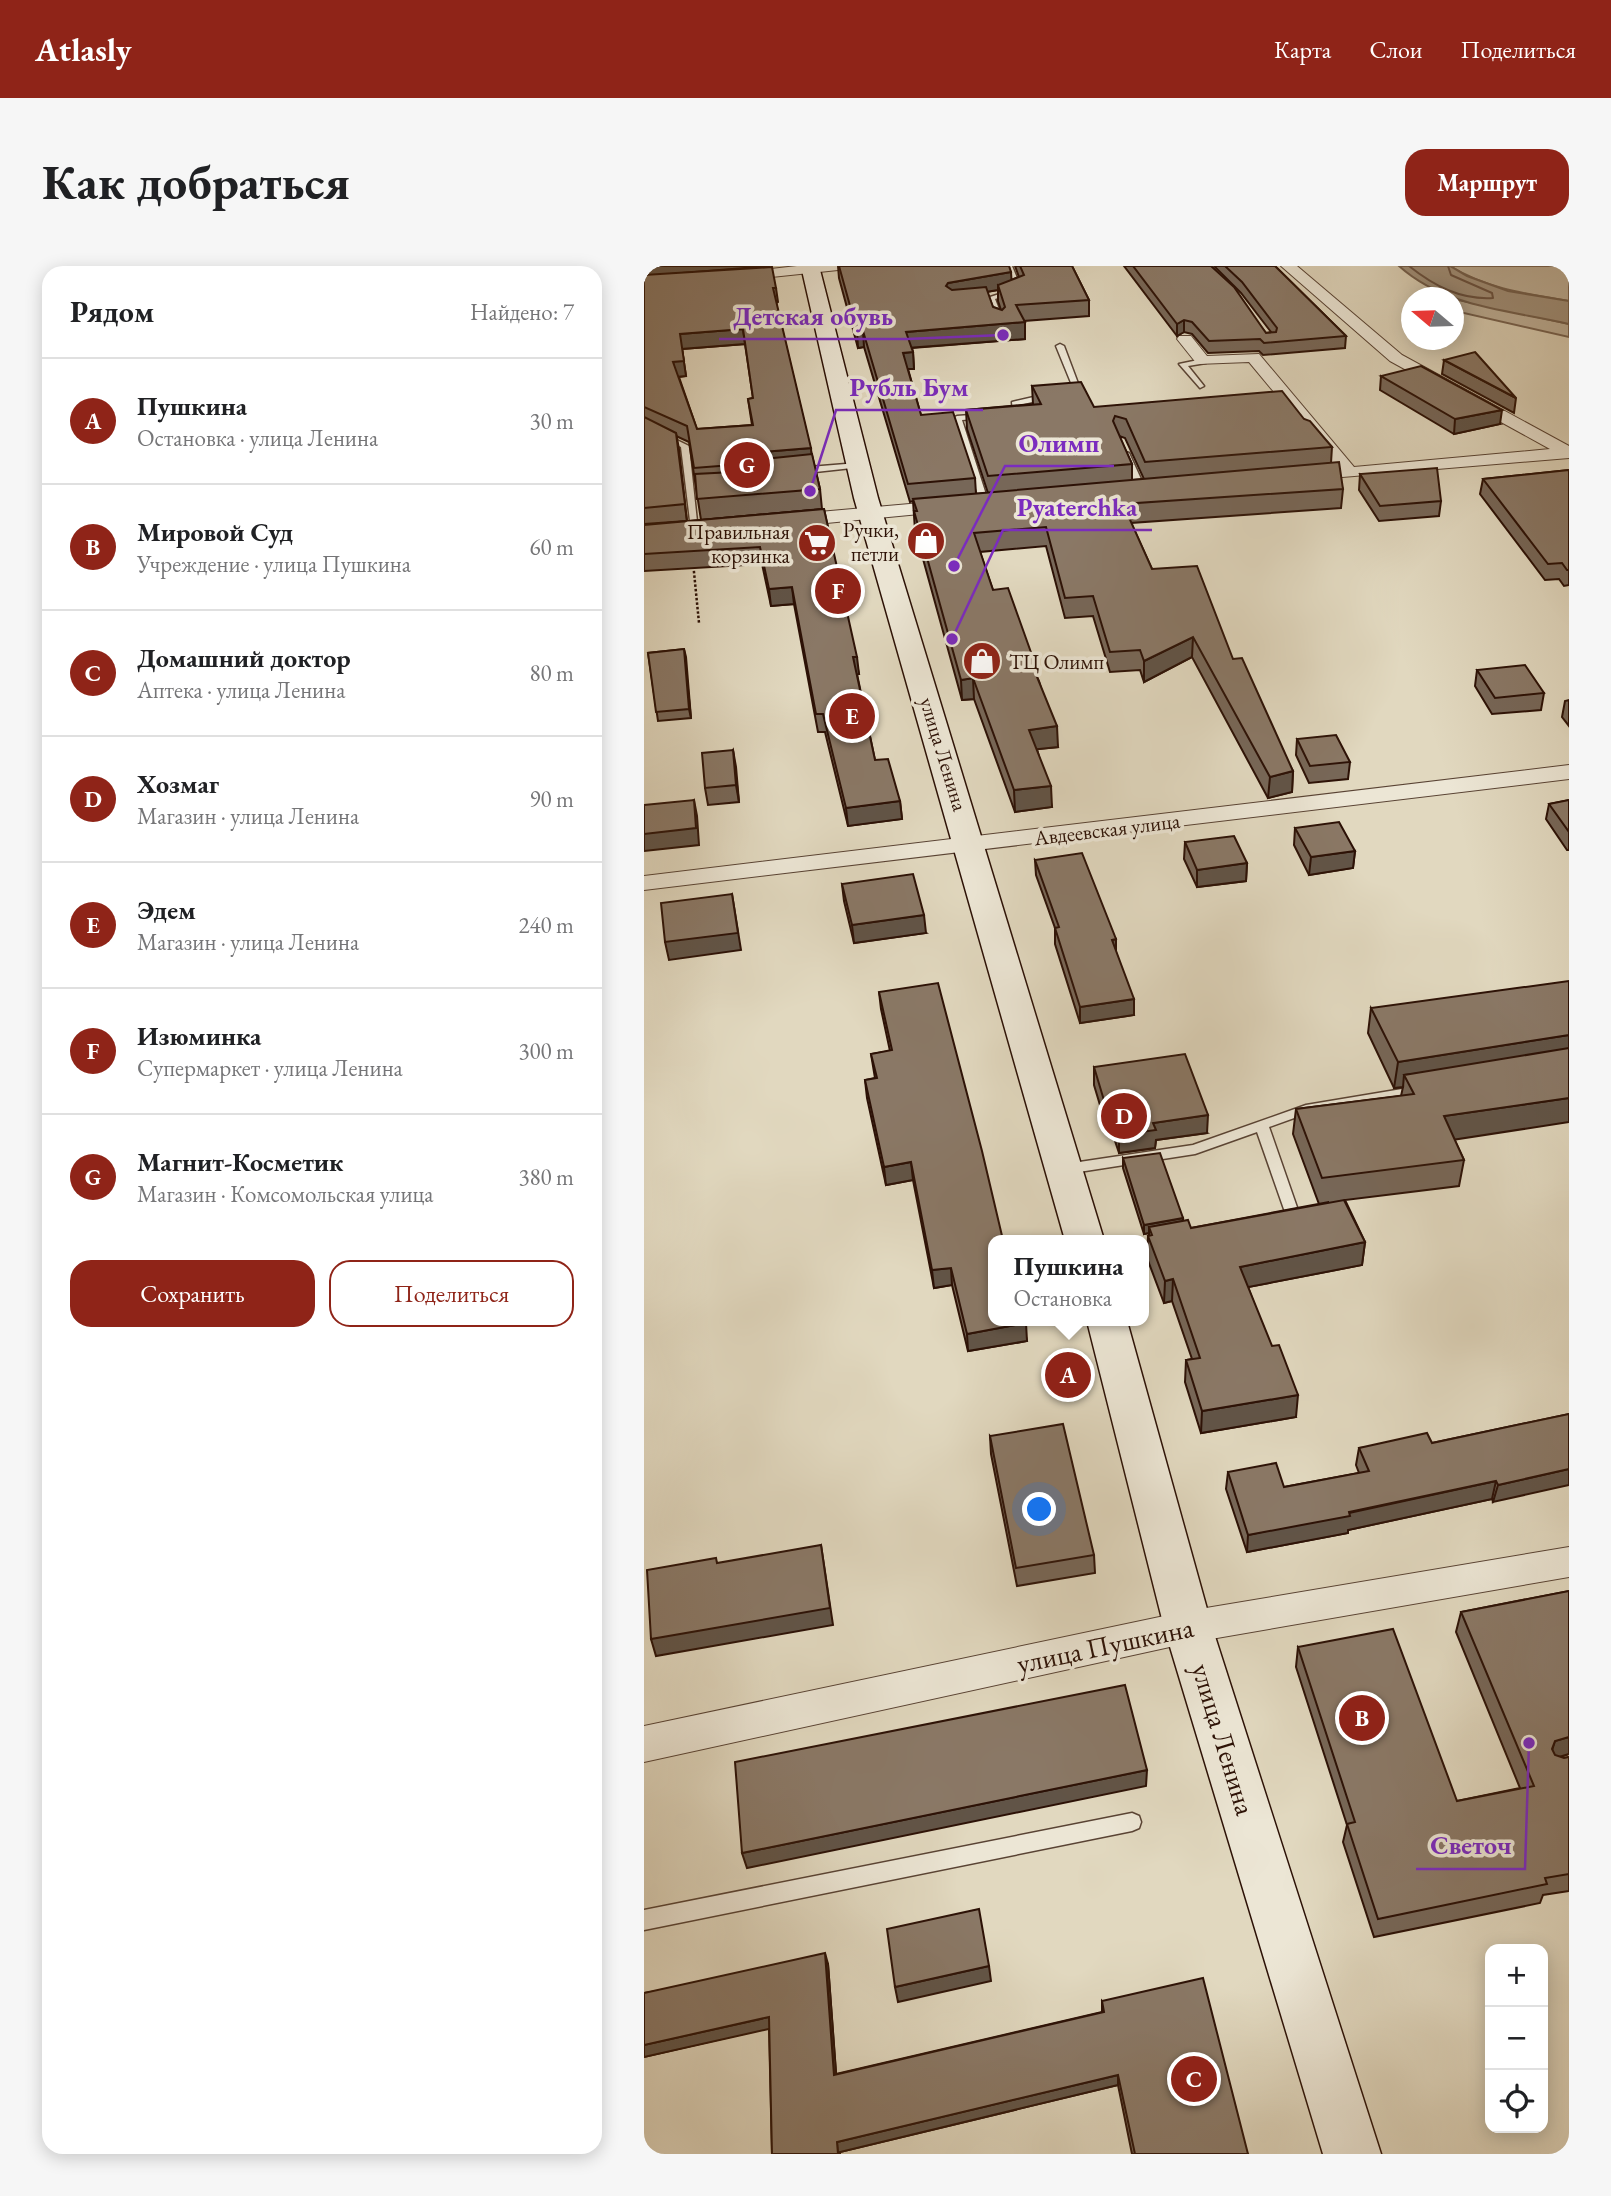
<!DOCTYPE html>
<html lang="ru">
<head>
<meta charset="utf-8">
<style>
	body { margin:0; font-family:"EB Garamond",serif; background:#f6f6f6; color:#202124 }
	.controls { position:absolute; right:21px; bottom:21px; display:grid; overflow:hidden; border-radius:14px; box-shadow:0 4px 18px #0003 }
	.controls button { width:63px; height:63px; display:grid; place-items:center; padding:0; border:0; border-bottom:2px solid #e0e0e0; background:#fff; color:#202124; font:35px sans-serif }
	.compass { position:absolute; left:757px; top:21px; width:63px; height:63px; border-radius:50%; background:#fff; box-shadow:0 4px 18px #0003; rotate:289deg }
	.you { position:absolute; left:396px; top:1244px; width:24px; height:24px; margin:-18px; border:5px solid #fff; border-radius:50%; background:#1a73e8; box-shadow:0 0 0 10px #1a73e833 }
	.badge { display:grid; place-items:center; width:46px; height:46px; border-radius:50%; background:#8f2418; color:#fff; font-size:23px; font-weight:700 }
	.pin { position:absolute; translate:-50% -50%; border:4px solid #fff; box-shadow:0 2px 7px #0006 }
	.popup { position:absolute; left:344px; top:969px; width:161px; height:91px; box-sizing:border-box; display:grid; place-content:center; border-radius:14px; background:#fff; filter:drop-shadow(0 2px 5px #0005); font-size:23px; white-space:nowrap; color:#757577 }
	.popup b { font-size:26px; color:#202124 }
	.popup::after { content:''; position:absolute; left:50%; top:100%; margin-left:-14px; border:14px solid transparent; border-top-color:#fff }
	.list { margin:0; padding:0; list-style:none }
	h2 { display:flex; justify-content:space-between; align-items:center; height:91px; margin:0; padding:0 28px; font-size:30px }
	h2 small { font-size:23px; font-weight:400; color:#757577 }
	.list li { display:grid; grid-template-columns:46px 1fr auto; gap:21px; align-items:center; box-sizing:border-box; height:126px; padding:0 28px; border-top:2px solid #e0e0e0 }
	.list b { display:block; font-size:26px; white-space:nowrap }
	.list p { margin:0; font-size:23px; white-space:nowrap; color:#757577 }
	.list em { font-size:23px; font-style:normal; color:#757577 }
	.actions { display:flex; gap:14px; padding:21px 28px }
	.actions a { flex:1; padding:16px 0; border:2px solid #8f2418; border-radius:21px; text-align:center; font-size:24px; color:#8f2418 }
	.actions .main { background:#8f2418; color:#fff }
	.icon { flex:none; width:38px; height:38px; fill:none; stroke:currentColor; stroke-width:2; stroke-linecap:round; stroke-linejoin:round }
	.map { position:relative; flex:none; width:925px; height:1888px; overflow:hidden; border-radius:21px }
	header { display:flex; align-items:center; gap:42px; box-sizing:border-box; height:98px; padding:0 35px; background:#8f2418; color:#fff }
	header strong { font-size:33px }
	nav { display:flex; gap:38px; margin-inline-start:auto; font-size:24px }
	.intro { display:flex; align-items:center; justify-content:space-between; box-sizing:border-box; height:168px; padding:0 42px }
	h1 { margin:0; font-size:49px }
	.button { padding:18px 32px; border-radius:21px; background:#8f2418; color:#fff; font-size:24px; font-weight:700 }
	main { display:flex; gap:42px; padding:0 42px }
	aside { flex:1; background:#fff; border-radius:21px; box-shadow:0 4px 18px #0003 }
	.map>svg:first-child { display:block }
	.green { fill:#c2b6a0; stroke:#776453; stroke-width:2 }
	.water { fill:#a39480; stroke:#73604f; stroke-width:2 }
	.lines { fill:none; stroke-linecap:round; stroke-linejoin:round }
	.shore { stroke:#685243; stroke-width:2 }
	.lane-casing { stroke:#594334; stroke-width:3 }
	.street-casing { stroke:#594334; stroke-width:2 }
	.secondary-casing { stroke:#2c1106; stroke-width:3 }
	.path { stroke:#2c1106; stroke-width:2.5; stroke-dasharray:2.5 2; stroke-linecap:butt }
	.lane { fill:#ece6d5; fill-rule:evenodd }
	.street { fill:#ece6d5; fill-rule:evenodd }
	.secondary { fill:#ece6d5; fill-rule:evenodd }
	.wall { fill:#776758; stroke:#2c1106; stroke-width:2; fill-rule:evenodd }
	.shaded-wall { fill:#615447; stroke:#2c1106; stroke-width:2 }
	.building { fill:#8a7866; stroke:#2c1106; stroke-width:2; fill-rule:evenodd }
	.labels { text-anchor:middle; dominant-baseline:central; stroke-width:7; stroke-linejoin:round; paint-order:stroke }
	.far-poi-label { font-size:21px; fill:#2c1106; stroke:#ece6d5; text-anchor:end }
	.far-street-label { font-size:21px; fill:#2c1106; stroke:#ece6d5 }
	.near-street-label { font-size:28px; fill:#2c1106; stroke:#ece6d5 }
	.leader { fill:none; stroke:#7b2cbf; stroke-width:2.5 }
	.callout-dot { fill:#7b2cbf; stroke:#ece6d5; stroke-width:2.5 }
	.callout-label { font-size:26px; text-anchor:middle; font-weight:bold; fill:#7b2cbf; stroke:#ece6d5; stroke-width:7; stroke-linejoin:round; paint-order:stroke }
</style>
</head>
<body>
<header>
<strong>Atlasly</strong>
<nav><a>Карта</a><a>Слои</a><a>Поделиться</a></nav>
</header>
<div class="intro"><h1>Как добраться</h1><a class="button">Маршрут</a></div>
<main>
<aside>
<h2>Рядом<small>Найдено: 7</small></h2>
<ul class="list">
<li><span class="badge">A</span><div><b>Пушкина</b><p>Остановка · улица Ленина</p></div><em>30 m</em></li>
<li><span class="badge">B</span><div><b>Мировой Суд</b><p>Учреждение · улица Пушкина</p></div><em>60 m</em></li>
<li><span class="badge">C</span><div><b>Домашний доктор</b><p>Аптека · улица Ленина</p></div><em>80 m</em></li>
<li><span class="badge">D</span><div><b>Хозмаг</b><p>Магазин · улица Ленина</p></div><em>90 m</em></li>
<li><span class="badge">E</span><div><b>Эдем</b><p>Магазин · улица Ленина</p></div><em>240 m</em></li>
<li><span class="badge">F</span><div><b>Изюминка</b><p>Супермаркет · улица Ленина</p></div><em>300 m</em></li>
<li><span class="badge">G</span><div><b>Магнит-Косметик</b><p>Магазин · Комсомольская улица</p></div><em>380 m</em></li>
</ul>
<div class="actions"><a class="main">Сохранить</a><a>Поделиться</a></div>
</aside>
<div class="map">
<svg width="925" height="1888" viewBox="0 0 925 1888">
	<rect width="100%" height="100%" fill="#e1d8bf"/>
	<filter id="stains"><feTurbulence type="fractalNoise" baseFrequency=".00286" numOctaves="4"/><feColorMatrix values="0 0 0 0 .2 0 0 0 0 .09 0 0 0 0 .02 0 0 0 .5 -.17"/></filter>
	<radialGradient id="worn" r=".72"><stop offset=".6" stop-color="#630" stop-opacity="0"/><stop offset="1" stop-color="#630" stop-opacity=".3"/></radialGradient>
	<!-- green -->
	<g class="green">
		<path d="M806,0H925V35C883,28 843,23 806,0Z"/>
		<path d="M810,33L925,58V71L811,45Z"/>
	</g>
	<!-- water -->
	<path class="water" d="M755,0H806L823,10L864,25L925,35V58C865,44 802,42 755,0Z"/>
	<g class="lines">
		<!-- shore -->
		<path class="shore" d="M765,0C790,20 817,34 849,32L848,27L807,9L804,0"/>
		<defs>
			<g id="lane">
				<path d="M362,0H368L378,24L351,33L360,56L356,58L352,56L343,32L371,23Z"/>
				<path d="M416,78L420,80L438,128L427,129L423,127L430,124L412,80Z"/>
				<path d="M559,93L563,95L562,97L544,100L560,120L556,122L535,98Z"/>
				<path d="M407,127L411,129L410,131L375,139L377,150L364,151L360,149L369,146L368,136Z"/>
				<path d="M340,148H343V152L318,154L345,238L341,241L337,238L309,152L313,150Z"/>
				<path d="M0,158L45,180L54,265L47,263L37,181L0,163Z"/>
				<path d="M478,185L485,187L502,224L501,226L494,224L477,187Z"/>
				<path d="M214,197H217V201L153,208L149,205L153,202Z"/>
				<path d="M776,820L783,824L781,827L664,847L625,861L656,950L654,954L639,956L632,951L634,947L641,946L613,866L551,888L422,908L415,903L422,898L549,879L662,839Z"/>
				<path d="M488,1547L495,1550L497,1556L495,1562L488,1565L0,1664V1644Z"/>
			</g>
			<g id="street">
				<path d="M153,0H201L194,4L90,15L83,11L90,7Z"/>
				<path d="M637,0H653L758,89L925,180V192L651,215L648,211L651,207L693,202L605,96L553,98L533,73L535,70H547L563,90L615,88L710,201L906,183L746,95Z"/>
				<path d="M311,234L320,240L317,244L141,261L132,255L141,249Z"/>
				<path d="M925,499V513L0,624V610Z"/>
				<path d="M925,1281V1311L544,1377L0,1496V1460L544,1345Z"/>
			</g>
			<g id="secondary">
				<path d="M157,0H175L234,232L460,974H421L210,232Z"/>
				<path d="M443,1055H483L568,1361L737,1888H679L520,1361Z"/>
			</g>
		</defs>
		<!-- lane casing -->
		<use href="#lane" class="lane-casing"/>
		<!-- street casing -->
		<use href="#street" class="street-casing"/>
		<!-- secondary casing -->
		<use href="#secondary" class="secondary-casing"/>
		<!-- path -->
		<path class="path" d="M49,296L55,357"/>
		<!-- lane -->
		<use href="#lane" class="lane"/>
		<!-- street -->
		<use href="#street" class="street"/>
		<!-- secondary -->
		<use href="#secondary" class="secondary"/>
	</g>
	<!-- wall -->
	<g class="wall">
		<path d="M0,0L85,4L132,22L134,36L132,37L176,223L178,243L57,254L45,176L32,170L43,255L0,258ZM101,78L109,132L104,133L108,159L53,163L35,111L42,110L38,83Z"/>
		<path d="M194,0H365L367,14L375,11L371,0H428L445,34V50L380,55L381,73L268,82L269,86L270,103H264L277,149L331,212L332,228L344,227L323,163L322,144L389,138L388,120L450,141L660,153L688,181L687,197L699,223L697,242L487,257L508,303L589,393L649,505L648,526L624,532L548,391L500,416L496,404L466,406L449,350L421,352L402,280L336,286L349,324L395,415L414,481L393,483L408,541L371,546L330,433L318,434L271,264L269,235L266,236L220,81L214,82L195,12ZM354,24V35L357,44L349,41L343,26ZM475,170L481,172L500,213L488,214V198Z"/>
		<path d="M480,0H567L622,67L627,66L597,27L570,0H631L702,70L701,82L619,89L615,85L564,87L548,68L540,66L533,70Z"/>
		<path d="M800,94L872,132L870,147L798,108Z"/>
		<path d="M737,110L856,158L810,168L736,124Z"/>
		<path d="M925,204V319L920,320L915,313L901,314L836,228L839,213Z"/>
		<path d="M716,208L797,235L795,250L735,255L715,224Z"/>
		<path d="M180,243L215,408H213L231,494L256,535L258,553L204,560L181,466H174L150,338L127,340L118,298L0,305V259Z"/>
		<path d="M40,383L47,452L14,455L4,387Z"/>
		<path d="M833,404L900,427L897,444L848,448L831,420Z"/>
		<path d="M925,434V460L918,451L921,435Z"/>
		<path d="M653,473L706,496L704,513L665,517L652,489Z"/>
		<path d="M89,484L95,536L64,539L61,522Z"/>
		<path d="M925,534V584H923L902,553L905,538Z"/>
		<path d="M651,562L711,585L709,602L665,609L650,579Z"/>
		<path d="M541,576L603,597L602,615L553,621L540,593Z"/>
		<path d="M391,594L472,673V686L490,749L436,757L411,678V662L392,609Z"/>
		<path d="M198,618L282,667L210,677L200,635Z"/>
		<path d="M235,726L359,974L383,1075L324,1085L308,1019L290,1022L269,914L242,919L223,832L221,814L231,812L227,788L246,785L237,743Z"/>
		<path d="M727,742L810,873L820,894L815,920L701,934L721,976L718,999L604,1021L652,1151L557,1167L541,1116L542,1094L548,1093L528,1035L520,1037L503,992L504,970H505V967L500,968L479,902V892L539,952V955L547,962L685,936L675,938L649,868L652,843L757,830L759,821L750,822L724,767Z"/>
		<path d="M450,801L563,867L512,874L511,882L475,887L469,869H465L450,819Z"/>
		<path d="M925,1148L849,1236L848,1233L704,1264V1267L603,1286L582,1223L584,1206L640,1221L715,1207L712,1199L715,1182L788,1177Z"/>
		<path d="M346,1170L450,1289L451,1307L373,1320L347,1188Z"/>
		<path d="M925,1325V1488L916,1491L920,1492L925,1491V1625L899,1629L896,1637L730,1671L699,1576L703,1559L652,1401L654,1381L813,1535L876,1522L812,1366L817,1346Z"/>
		<path d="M184,1698L192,1808L458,1746V1735L604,1888H488L474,1819L196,1886V1888H128L125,1762L0,1791V1727Z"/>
	</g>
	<!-- shaded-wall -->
	<g class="shaded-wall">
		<path d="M0,0H126L0,10Z"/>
		<path d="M367,6L368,21L354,19V24L305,32L302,20L304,17Z"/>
		<path d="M540,54V66L533,70V58Z"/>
		<path d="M381,56V73L263,82L262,66Z"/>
		<path d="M99,63L101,78L38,83L42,110L32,111L29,96L36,68Z"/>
		<path d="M213,65H219L220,81L214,82Z"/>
		<path d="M269,86L270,103H261L259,87Z"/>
		<path d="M858,144L856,158L810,168L811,153Z"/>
		<path d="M32,167L35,183L43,255L41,238Z"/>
		<path d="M167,182L168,198L90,215L88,199L118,186Z"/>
		<path d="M148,321L150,338L127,340L125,323Z"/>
		<path d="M549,371L548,391L500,416V395Z"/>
		<path d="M40,383L42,391L47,452L45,443Z"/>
		<path d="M209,391H213L215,408L211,409Z"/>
		<path d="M329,412L330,433L318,434L317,414Z"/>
		<path d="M413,460L414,481L386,484L385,464Z"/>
		<path d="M89,484L92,501L95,536L92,519Z"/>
		<path d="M649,505L648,526L624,532L626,511Z"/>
		<path d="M407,520L408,541L371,546L370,524Z"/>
		<path d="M50,534L53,550L55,579L0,585V568Z"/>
		<path d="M256,535L258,553L204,560L202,542Z"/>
		<path d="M711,585L709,602L665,609L667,591Z"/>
		<path d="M603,597L602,615L553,621V604Z"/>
		<path d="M88,628L97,684L25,694L21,676Z"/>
		<path d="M280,649L282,667L210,677L208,659Z"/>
		<path d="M472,673V689L468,674Z"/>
		<path d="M490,733V749L436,757V741Z"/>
		<path d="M925,769V792L760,809L759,821L750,822L754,796Z"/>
		<path d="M925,832V856L795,876L800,850Z"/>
		<path d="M564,849L563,867L512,874L511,882L475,887V869L509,857Z"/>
		<rect x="465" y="851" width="4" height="18"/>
		<path d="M267,896L269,914L242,919L240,901Z"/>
		<path d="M539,952L538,961H505V967L500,968V959Z"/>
		<path d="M721,976L718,999L594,1023L596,1001Z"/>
		<path d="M307,1002L308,1019L290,1022L288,1004Z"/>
		<path d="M529,1013L528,1035L520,1037L521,1015Z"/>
		<path d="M382,1057L383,1075L324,1085L323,1068Z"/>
		<path d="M654,1129L652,1151L557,1167L558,1145Z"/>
		<path d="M925,1203V1219L849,1236L854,1219Z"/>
		<path d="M852,1215L848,1233L704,1264V1267L603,1286L604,1269Z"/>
		<path d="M177,1279L189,1359L12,1390L7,1373Z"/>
		<path d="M925,1471V1488L905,1494L911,1475Z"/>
		<path d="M503,1504L502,1520L103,1602L98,1587Z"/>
		<path d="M181,1687L184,1698L193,1819L190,1809Z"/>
		<path d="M345,1700L347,1715L254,1736L251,1721Z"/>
		<path d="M125,1751L129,1762L0,1791V1779Z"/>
		<path d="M474,1809V1819L196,1886V1888H194L193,1876Z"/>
	</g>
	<!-- building -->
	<g class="building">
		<path d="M195,0H365L367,6L304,17L302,20L308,24L342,21L349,41L358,44L361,41L354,19L380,9L376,0H428L445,34L372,39L381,56L262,66L269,86L259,87L277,149L309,146L331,212L264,218L219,65H213Z"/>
		<path d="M489,0H567L590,21L622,67L632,66L633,62L598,16L581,0H631L702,70L620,77L616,73L565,75L548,56L540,54L533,58Z"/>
		<path d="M128,1L132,22H129L167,182L118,186L88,199L50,202L43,160L0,141V9ZM99,63L109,132L104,133L109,159L53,163L29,96L40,95L36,68Z"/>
		<path d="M831,86L872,132L800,94Z"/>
		<path d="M777,100L858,144L811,153L737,110Z"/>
		<path d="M437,116L450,141L638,125L660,153L666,155L688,181L501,196L482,153L471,150L469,155L488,198L344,210L322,144L397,138L388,120Z"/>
		<path d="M0,151L32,167L41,238L0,242Z"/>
		<path d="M168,188L176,223L53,233L51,208L90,206L120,193Z"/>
		<path d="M695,196L699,223L479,238L508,303L553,300L589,393L598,392L649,505L626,511L549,371L500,395L496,384L466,386L449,330L421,332L402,261L330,267L349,324L364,322L394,406H391L413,460L385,464L407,520L370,524L329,412L317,414L270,245H273L269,233Z"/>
		<path d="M793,202L797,235L736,240L716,208Z"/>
		<path d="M925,204V304H923L918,297L904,298L839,213Z"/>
		<path d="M180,243L213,391H209L231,494L244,493L256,535L202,542L179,448H172L148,321L125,323L116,281L0,288V259Z"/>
		<path d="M40,383L45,443L12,446L4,387Z"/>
		<path d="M881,399L900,427L851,432L833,404Z"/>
		<path d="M692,469L706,496L666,500L653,473Z"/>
		<path d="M89,484L92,519L61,522L58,487Z"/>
		<path d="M50,534L52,562L0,568V539Z"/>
		<path d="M925,534V566L905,538Z"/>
		<path d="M695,556L711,585L667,591L651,562Z"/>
		<path d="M590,570L603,597L553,604L541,576Z"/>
		<path d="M438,587L472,673L468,674L490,733L436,741L411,662L415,661L391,594Z"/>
		<path d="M269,608L280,649L208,659L198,618Z"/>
		<path d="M88,628L94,667L21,676L17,637Z"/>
		<path d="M925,715V769L754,796L727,742Z"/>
		<path d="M294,717L338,885L359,974H349V1055H381L382,1057L323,1068L307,1002L288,1004L267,896L240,901L221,814L233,812L227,788L248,784L235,726Z"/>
		<path d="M925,782V832L800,850L820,894L678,912L652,843L770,828L760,809Z"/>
		<path d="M541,788L564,849L509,857L512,864L475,869L469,851H465L450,801Z"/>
		<path d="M516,887L539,952L500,959L479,892Z"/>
		<path d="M700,934L721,976L596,1001L628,1080L635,1079L654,1129L558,1145L542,1094L556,1092L529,1013L521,1015L504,970L508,969L505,961L544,954L547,962Z"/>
		<path d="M925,1148V1203L854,1219L852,1215L705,1246L706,1250L604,1269L584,1206L632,1197L640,1221L725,1205L715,1182L783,1167L788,1177Z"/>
		<path d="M419,1158L450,1289L372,1302L346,1170Z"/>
		<path d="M177,1279L186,1342L7,1373L3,1304L72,1292L73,1297Z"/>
		<path d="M925,1325V1471L911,1475L908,1483L911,1489L920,1492L925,1491V1608L901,1612L903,1618L734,1653L703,1558L711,1556L654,1381L749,1363L813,1535L890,1520L817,1346Z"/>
		<path d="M481,1419L503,1504L98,1587L91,1496Z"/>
		<path d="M335,1643L345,1700L251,1721L243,1663Z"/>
		<path d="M181,1687L190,1809L460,1746L458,1735L559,1712L604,1888H491L474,1809L193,1876L194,1888H128L125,1751L0,1779V1727Z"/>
	</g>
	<!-- icons -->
	<defs>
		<symbol id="shop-disc" viewBox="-11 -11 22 22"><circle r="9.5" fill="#8f2418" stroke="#ece6d5"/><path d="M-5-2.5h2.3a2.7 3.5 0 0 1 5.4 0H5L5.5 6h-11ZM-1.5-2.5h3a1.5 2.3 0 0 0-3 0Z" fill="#fff"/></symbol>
		<symbol id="supermarket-disc" viewBox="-11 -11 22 22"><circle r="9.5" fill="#8f2418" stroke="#ece6d5"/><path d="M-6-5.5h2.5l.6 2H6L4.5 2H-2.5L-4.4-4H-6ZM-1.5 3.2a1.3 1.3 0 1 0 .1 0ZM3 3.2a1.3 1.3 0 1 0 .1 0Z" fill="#fff"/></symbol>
	</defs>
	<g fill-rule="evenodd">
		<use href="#shop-disc" x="260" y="253" width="44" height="44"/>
		<use href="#supermarket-disc" x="151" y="255" width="44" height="44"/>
		<use href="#shop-disc" x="316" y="373" width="44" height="44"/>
	</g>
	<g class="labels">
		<!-- far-poi labels -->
		<g class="far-poi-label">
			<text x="255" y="263">Ручки,<tspan x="255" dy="24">петли</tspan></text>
			<text x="146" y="265">Правильная<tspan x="146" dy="24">корзинка</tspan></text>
			<text x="365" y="395" text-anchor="start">ТЦ Олимп</text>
		</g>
		<!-- far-street labels -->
		<g class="far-street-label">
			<text transform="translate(300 488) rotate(73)">улица Ленина</text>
			<text transform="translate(463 563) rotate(-7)">Авдеевская улица</text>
		</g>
		<!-- near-street labels -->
		<g class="near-street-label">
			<text transform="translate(461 1379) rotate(-12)">улица Пушкина</text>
			<text transform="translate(580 1473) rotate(73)">улица Ленина</text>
		</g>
	</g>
	<!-- callouts -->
	<path class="leader" d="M359 69L263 73H75M166 225L192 144H339M310 300L361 200H470M308 373L359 264H508M885 1477L881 1603H772"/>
	<g class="callout-dot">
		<circle cx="359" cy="69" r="7"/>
		<circle cx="166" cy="225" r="7"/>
		<circle cx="310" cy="300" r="7"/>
		<circle cx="308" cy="373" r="7"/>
		<circle cx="885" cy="1477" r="7"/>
	</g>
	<g class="callout-label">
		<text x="169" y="59">Детская обувь</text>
		<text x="265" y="130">Рубль Бум</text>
		<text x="415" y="186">Олимп</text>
		<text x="433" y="250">Pyaterchka</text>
		<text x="827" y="1588">Светоч</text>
	</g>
	<rect width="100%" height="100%" filter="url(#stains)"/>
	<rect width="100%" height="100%" fill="url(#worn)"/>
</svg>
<div class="controls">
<button>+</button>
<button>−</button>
<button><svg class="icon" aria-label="locate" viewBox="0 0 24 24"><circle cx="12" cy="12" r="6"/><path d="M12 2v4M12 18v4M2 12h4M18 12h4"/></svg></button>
</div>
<svg class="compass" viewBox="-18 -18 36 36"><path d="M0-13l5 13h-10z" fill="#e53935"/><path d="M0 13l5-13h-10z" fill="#757577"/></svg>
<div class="you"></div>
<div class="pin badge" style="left:424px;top:1109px">A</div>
<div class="popup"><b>Пушкина</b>Остановка</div>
<div class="pin badge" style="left:718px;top:1452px">B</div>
<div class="pin badge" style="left:550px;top:1813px">C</div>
<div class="pin badge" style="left:480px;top:850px">D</div>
<div class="pin badge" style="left:208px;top:450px">E</div>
<div class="pin badge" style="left:194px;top:325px">F</div>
<div class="pin badge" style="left:103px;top:199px">G</div>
</div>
</main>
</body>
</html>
